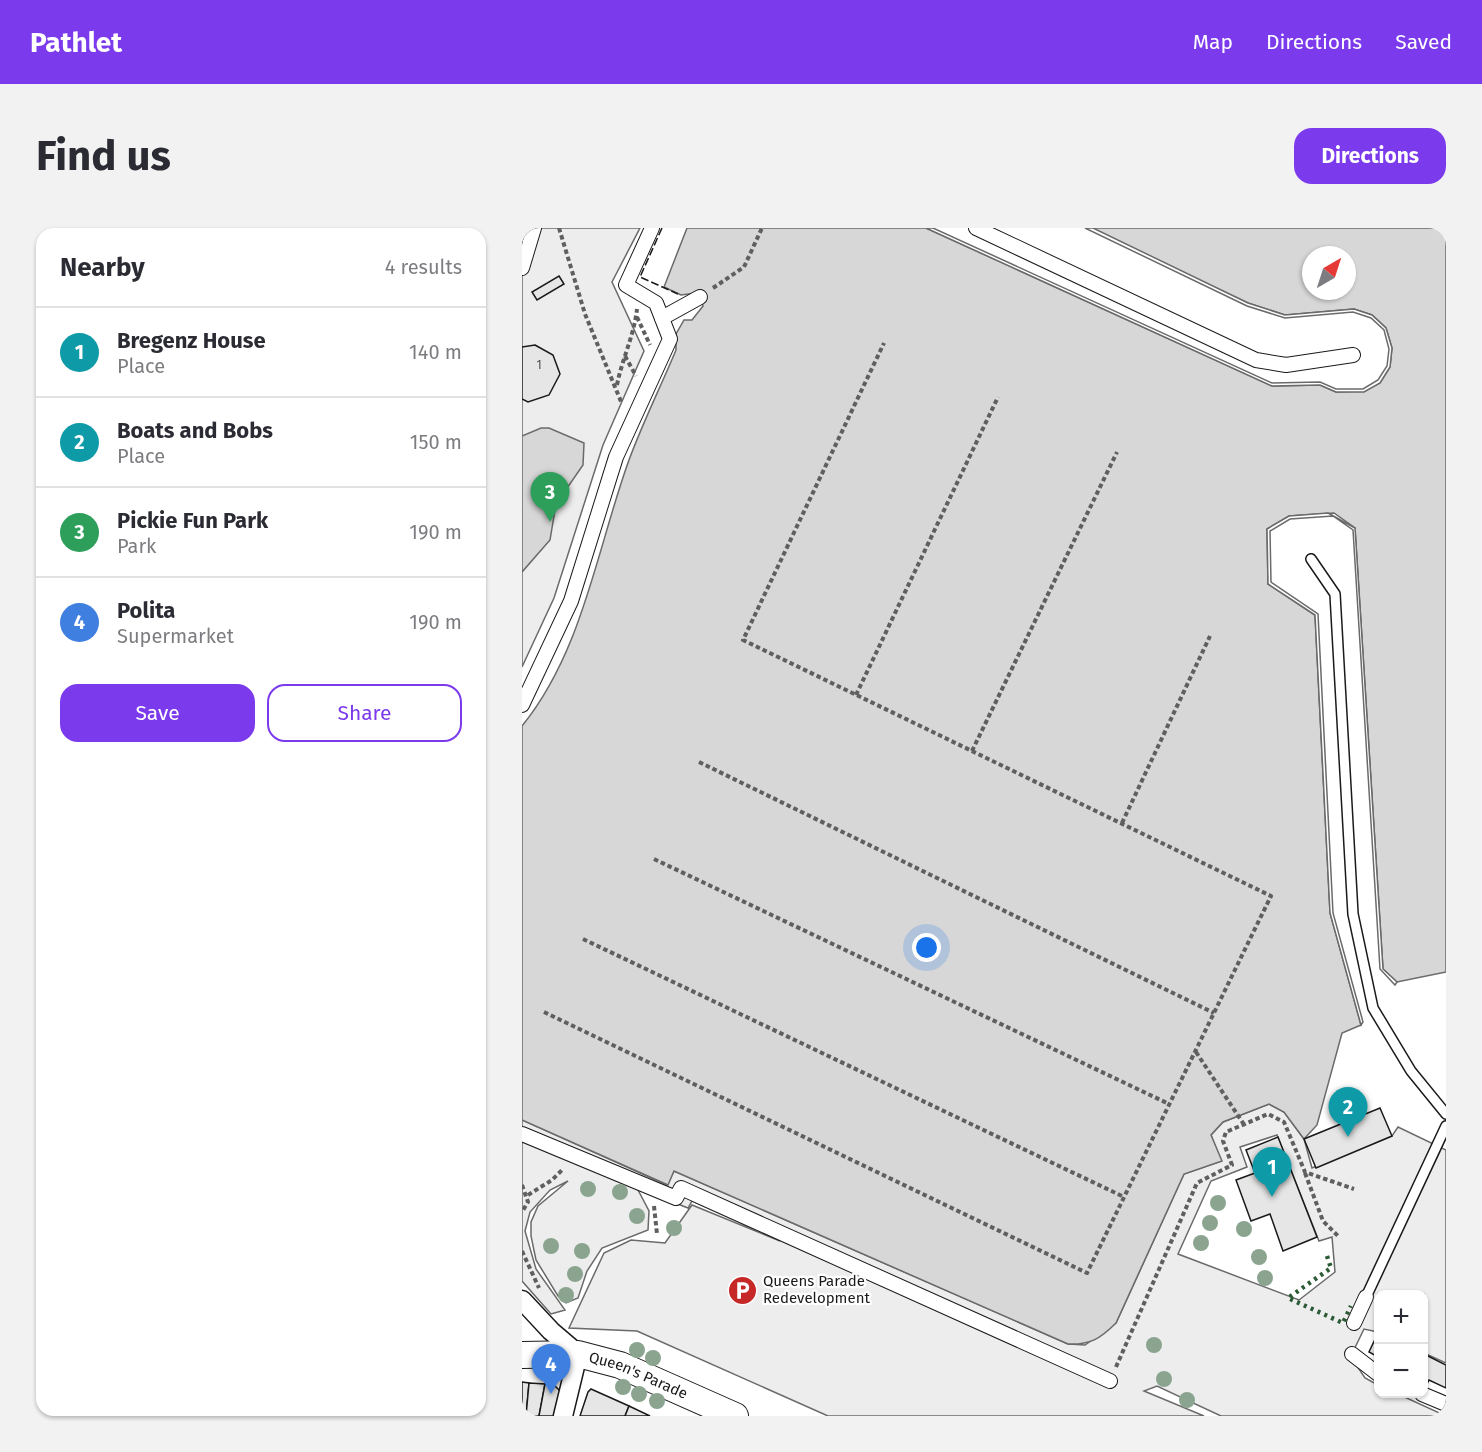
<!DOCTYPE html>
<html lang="en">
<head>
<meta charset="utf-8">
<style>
	body { margin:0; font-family:"Fira Sans",sans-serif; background:#f2f2f3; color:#2b2b33 }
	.controls { position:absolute; right:18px; bottom:18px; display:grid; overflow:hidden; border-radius:12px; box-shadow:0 2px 4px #0004 }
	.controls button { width:54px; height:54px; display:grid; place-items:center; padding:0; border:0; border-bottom:2px solid #e1e1e2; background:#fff; color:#2b2b33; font:30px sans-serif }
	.compass { position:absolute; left:780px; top:18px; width:54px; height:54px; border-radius:50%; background:#fff; box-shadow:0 2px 4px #0004; rotate:39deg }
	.you { position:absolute; left:405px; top:720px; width:21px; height:21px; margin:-15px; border:4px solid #fff; border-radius:50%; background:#1a73e8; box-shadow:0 0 0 9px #1a73e833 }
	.badge { display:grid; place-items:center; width:39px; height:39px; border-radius:50%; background:#7c3aed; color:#fff; font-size:20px; font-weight:700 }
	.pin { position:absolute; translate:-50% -50px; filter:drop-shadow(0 2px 3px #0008) }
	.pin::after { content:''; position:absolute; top:32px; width:21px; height:18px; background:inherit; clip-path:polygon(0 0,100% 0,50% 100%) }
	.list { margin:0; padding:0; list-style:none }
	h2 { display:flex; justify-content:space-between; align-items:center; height:78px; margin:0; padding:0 24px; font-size:26px }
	h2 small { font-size:20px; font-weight:400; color:#7c7c81 }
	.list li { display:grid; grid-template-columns:39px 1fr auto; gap:18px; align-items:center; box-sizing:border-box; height:90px; padding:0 24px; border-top:2px solid #e1e1e2 }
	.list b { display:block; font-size:22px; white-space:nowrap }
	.list p { margin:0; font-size:20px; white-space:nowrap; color:#7c7c81 }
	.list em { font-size:20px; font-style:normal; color:#7c7c81 }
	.actions { display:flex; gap:12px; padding:18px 24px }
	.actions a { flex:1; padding:14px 0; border:2px solid #7c3aed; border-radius:18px; text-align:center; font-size:21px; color:#7c3aed }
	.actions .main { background:#7c3aed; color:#fff }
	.map { position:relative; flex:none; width:924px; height:1188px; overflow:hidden; border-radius:18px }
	header { display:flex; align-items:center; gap:36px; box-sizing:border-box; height:84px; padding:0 30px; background:#7c3aed; color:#fff }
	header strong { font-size:28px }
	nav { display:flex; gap:33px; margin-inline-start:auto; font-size:21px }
	.intro { display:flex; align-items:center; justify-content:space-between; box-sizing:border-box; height:144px; padding:0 36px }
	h1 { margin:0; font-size:42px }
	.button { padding:15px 27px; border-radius:18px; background:#7c3aed; color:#fff; font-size:21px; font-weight:700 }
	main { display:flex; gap:36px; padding:0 36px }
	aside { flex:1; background:#fff; border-radius:18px; box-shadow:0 2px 4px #0004 }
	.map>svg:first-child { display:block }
	.built { fill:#ededed; stroke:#6a6a6a; stroke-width:1.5; fill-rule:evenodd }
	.water { fill:#d7d7d7; stroke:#6a6a6a; stroke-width:1.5; fill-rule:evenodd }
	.pier { fill:#fff; stroke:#6a6a6a; stroke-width:1.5 }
	.building { fill:#e6e6e6; stroke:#1a1a1a; stroke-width:1.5 }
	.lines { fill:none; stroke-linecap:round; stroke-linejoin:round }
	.service-casing { stroke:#1a1a1a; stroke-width:12 }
	.pedestrian-casing { stroke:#1a1a1a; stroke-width:16 }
	.minor-casing { stroke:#1a1a1a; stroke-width:21 }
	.secondary-casing { stroke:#1a1a1a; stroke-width:28 }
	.path { stroke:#5f5f5f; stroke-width:4; stroke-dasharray:4.5 3; stroke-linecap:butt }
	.service { stroke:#fff; stroke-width:9 }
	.pedestrian { stroke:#fff; stroke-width:14 }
	.minor { stroke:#fff; stroke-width:18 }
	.secondary { stroke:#fff; stroke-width:26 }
	.hedge { stroke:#2b5a34; stroke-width:4.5; stroke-dasharray:3 4.5; stroke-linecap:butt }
	.fence { stroke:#1a1a1a; stroke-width:1.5; stroke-dasharray:8 3; stroke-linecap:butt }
	.tree { fill:#8aa48f }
	.labels { text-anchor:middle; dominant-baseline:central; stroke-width:4.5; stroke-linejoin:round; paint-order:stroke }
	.number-label { font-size:12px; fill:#4d4d4d }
	.poi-label { font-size:15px; fill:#1a1a1a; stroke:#fff; text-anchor:start }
	.street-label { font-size:15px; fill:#1a1a1a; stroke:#fff }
</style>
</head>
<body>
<header>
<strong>Pathlet</strong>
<nav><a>Map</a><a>Directions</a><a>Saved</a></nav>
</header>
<div class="intro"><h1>Find us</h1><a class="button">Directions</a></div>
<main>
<aside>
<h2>Nearby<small>4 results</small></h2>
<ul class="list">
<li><span class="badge" style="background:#0f9aa8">1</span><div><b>Bregenz House</b><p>Place</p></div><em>140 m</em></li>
<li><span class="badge" style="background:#0f9aa8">2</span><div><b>Boats and Bobs</b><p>Place</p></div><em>150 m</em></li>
<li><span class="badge" style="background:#2e9e5b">3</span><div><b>Pickie Fun Park</b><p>Park</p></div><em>190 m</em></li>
<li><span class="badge" style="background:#3f7fe0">4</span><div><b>Polita</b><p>Supermarket</p></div><em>190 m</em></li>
</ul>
<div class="actions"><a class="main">Save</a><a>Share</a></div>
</aside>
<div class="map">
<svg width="924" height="1188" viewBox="0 0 924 1188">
	<rect width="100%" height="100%" fill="#fff"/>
	<!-- built -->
	<g class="built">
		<path d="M0,0H118L90,54L122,123L81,217L32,370L0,439Z"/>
		<path d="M747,876L762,884L782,911L790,940L870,908L876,899L924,922V1135L902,1125V1066H856V1104L842,1101L827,1132L835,1138L843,1150L856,1157V1166H876L924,1188H699L635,1158L622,1163L682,1188H306L115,1103L47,1100L82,1025L109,1012L143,1015L170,977L258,1013L170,973L166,980L115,960L127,983L126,1002L80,1020L65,1043L56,1070L44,1075L36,1068L14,1032L9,1008V994L16,978L46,953L28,962L8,984L3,1003L14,1041L43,1082L29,1086L0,1053V892L145,957L152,943L546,1116L563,1117L594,1095L662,946L699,933L689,907L701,894ZM755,907L797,1013L810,1009L813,1044L777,1072L656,1026L689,953L725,939L718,919Z"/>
	</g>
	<!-- water -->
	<g class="water">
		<path d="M165,0H404L750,158L798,157L814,164L842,163L858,155L868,139L870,120L864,100L850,87L832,81L763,87L726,75L566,0H924V744L875,754L861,741L833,300L812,285L767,288L745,301L746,356L793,387L808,685L839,797L820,805L795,897L782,911L762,884L747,876L701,894L689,907L700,933L662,946L594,1095C578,1111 568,1117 546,1116L152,943L146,957L0,892V498C61,423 75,320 107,232C121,194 139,158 154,122V106L162,92H170L181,78L179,70L174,65L159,67L142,59ZM789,27H825V63H789Z"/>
		<path d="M19,200H27L62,215L61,237L34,276L28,312L0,344V208Z"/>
	</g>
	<!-- pier -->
	<g class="pier">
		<path d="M404,0H411L750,155L798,154L814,161H841L856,152L865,138L867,121L862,102L849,90L831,84L763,90L725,78L563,0H571L726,75L763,87L832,81L850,87L864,100L870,120L868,139L858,155L842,164H814L798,157L750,158Z"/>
		<path d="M806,285L833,300L861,741L875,754L873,757L858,741L831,302L811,288L768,291L748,303L749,354L796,386L811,685L841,794L839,797L808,685L793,387L746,356L745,301L767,288Z"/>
	</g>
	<!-- building -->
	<g class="building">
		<path d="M37,48L42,56L15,72L10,64Z"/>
		<path d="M13,117L31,127L38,146L27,167L6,174L0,171V119Z"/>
		<path d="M858,880L870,908L794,940L782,911Z"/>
		<path d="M756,909L795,1009L761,1023L748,986L729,993L714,952L733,945L724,922Z"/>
		<path d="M856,1105V1129L847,1124Z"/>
		<path d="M902,1126L924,1137V1160L907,1152L904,1158L902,1157Z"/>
		<path d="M0,1154L7,1155L4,1188H0Z"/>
		<path d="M7,1155L23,1156L17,1188H4Z"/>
		<path d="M23,1156H31L39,1164L33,1188H17Z"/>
		<path d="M69,1161L107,1178L103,1188H58L66,1164Z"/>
		<path d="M107,1178L128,1188H103Z"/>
	</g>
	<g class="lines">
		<defs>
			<g id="service">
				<path d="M789,331L813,366L831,686L851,780L889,843L924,886"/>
				<path d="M844,1069L924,898"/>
			</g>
			<g id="pedestrian">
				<path d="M454,0L734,132L764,137L831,127"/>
				<path d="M0,40L12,0"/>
				<path d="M140,90L178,69"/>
				<path d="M0,477L49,373L94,229L148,111L134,75L104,57L130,0"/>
				<path d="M0,906L154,970L159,960L588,1153"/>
				<path d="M832,1095L844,1069"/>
				<path d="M830,1126L856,1146"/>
				<path d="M900,1166L924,1176"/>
			</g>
			<path id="minor" d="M0,1072L29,1103L56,1126L41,1188"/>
			<g id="secondary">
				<path id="s1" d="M0,1127L56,1126L98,1137L213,1188"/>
			</g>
		</defs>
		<!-- service casing -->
		<use href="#service" class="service-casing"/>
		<!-- pedestrian casing -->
		<use href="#pedestrian" class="pedestrian-casing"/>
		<!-- minor casing -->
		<use href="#minor" class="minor-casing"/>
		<!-- secondary casing -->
		<use href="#secondary" class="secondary-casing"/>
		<!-- path -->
		<g class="path">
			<path d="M37,0L63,86L100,176"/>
			<path d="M191,60L222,39L240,0"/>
			<path d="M115,89L128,117"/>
			<path d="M103,128L114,148"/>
			<path d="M95,157C100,131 112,108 115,81"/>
			<path d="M334,467L476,169"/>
			<path d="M450,523L595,224"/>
			<path d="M177,534L692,785"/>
			<path d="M600,595L688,408"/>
			<path d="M132,631L647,876"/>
			<path d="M61,711L602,969"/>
			<path d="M22,784L565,1045L749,668L221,412L362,115"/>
			<path d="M674,824L721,895"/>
			<path d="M783,945L801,993L816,1008"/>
			<path d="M0,957L6,974L0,984"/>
			<path d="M6,967L30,952L41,941"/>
			<path d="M132,978L135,1006"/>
			<path d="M0,1023L17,1060"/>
			<path d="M594,1139L675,955L710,937L701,913L704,904L746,886L762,894L783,944L832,961"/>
		</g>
		<!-- service -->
		<use href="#service" class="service"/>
		<!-- pedestrian -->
		<use href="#pedestrian" class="pedestrian"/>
		<!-- minor -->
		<use href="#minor" class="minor"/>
		<!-- secondary -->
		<use href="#secondary" class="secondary"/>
		<!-- hedge -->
		<path class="hedge" d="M805,1028L809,1040L766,1070L821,1095L829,1078"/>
		<!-- fence -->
		<path class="fence" d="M140,0L118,49L156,66"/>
	</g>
	<!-- trees -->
	<g class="tree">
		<circle cx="66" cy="961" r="8"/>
		<circle cx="98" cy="964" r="8"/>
		<circle cx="696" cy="975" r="8"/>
		<circle cx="115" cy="988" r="8"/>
		<circle cx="688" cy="995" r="8"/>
		<circle cx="152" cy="1000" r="8"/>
		<circle cx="722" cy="1001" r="8"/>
		<circle cx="679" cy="1015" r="8"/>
		<circle cx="29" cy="1018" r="8"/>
		<circle cx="60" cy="1023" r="8"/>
		<circle cx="737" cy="1029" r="8"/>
		<circle cx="53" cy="1046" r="8"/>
		<circle cx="743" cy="1050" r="8"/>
		<circle cx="44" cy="1067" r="8"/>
		<circle cx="632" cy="1117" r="8"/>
		<circle cx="115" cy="1122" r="8"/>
		<circle cx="131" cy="1130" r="8"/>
		<circle cx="642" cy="1151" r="8"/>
		<circle cx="101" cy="1159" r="8"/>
		<circle cx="117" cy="1166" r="8"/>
		<circle cx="665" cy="1172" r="8"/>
		<circle cx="135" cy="1173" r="8"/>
	</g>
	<!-- icons -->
	<defs>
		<symbol id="parking-disc" viewBox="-11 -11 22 22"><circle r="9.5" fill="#c62828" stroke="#fff"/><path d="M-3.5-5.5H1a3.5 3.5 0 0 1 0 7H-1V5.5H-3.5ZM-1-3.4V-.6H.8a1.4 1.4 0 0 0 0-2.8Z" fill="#fff"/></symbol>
	</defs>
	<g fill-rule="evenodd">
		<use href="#parking-disc" x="204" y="1046" width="33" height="33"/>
	</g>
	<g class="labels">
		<!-- number labels -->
		<g class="number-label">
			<text x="17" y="137">1</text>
		</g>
		<!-- poi labels -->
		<g class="poi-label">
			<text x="241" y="1053">Queens Parade<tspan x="241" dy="17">Redevelopment</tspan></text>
		</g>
		<!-- street labels -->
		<g class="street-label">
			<text stroke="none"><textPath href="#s1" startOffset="120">Queen's Parade</textPath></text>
		</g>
	</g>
</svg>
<div class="controls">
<button>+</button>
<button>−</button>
</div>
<svg class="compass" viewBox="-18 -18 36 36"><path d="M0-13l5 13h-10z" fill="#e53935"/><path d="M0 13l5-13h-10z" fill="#7c7c81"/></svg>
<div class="you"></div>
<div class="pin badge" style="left:750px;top:969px;background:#0f9aa8">1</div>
<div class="pin badge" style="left:826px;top:909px;background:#0f9aa8">2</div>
<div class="pin badge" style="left:28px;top:294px;background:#2e9e5b">3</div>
<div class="pin badge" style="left:29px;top:1166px;background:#3f7fe0">4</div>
</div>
</main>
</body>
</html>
